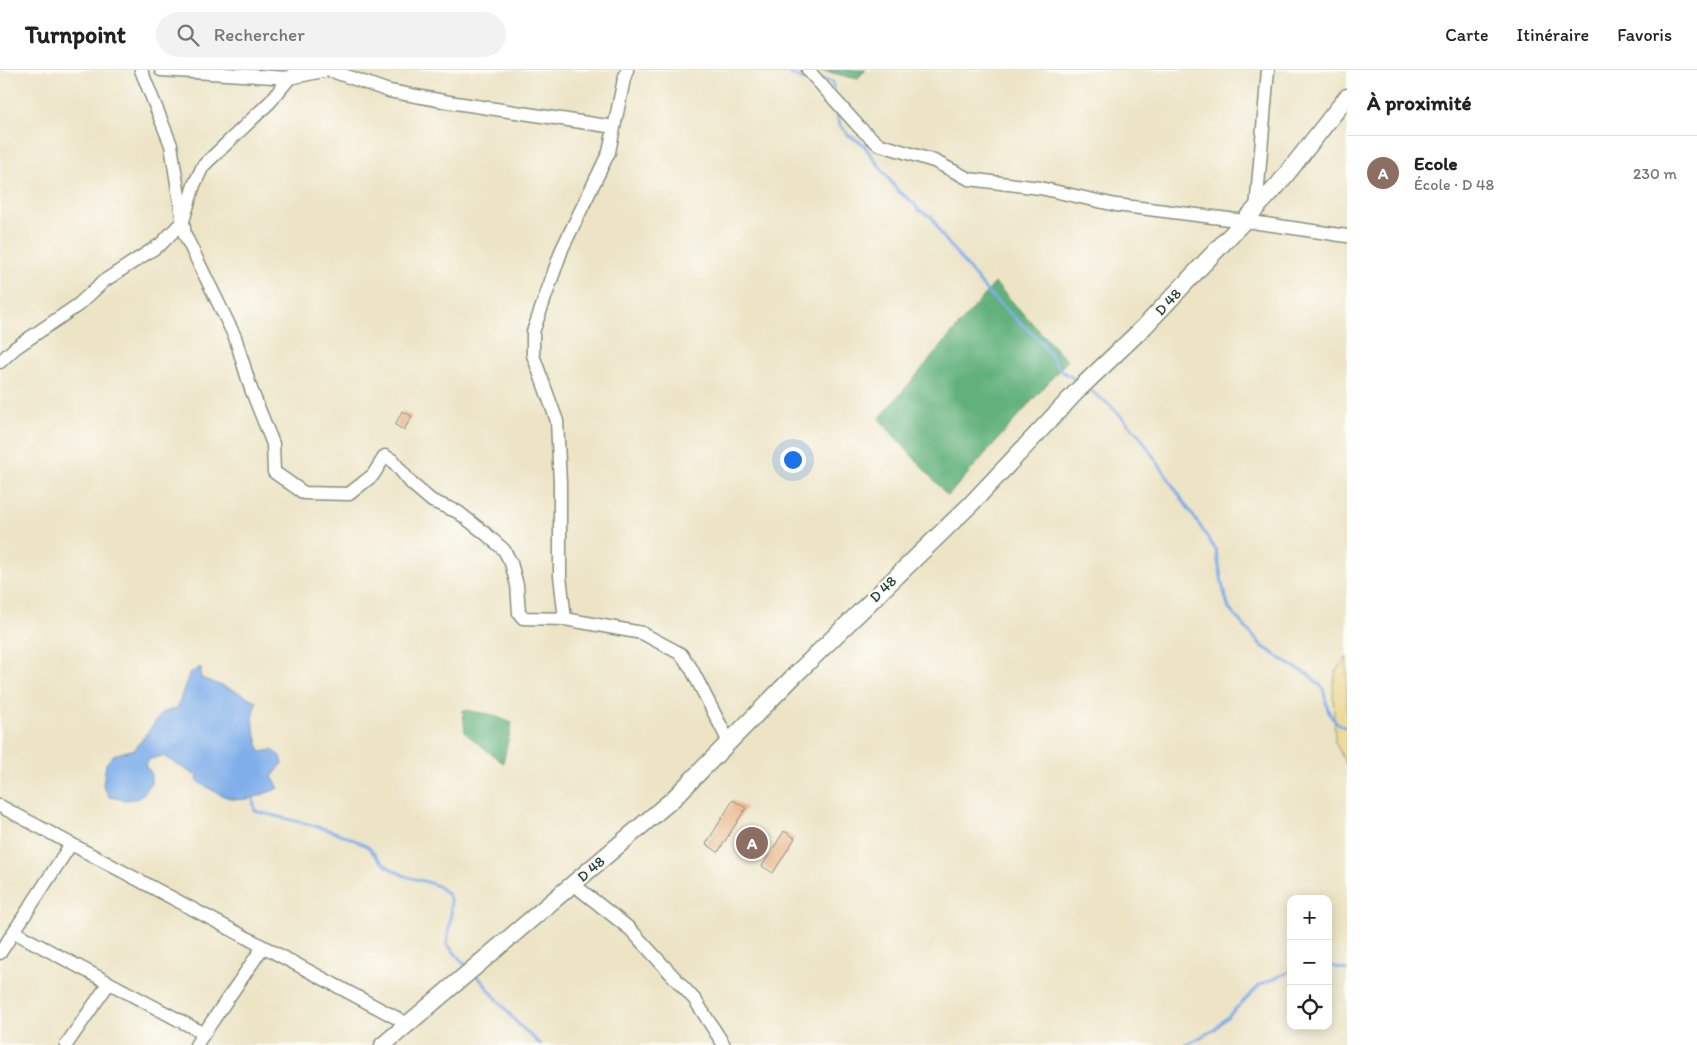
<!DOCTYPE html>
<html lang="fr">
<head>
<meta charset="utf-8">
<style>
	body { margin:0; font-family:Itim,sans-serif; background:#f2f2f2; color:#222 }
	.controls { position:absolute; right:15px; bottom:15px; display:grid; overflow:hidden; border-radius:10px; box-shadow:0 2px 12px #0003 }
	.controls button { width:45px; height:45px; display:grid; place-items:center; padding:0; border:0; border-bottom:1px solid #e0e0e0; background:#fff; color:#222; font:25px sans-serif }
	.you { position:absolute; left:792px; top:389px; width:18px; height:18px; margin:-12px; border:4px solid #fff; border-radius:50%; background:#1a73e8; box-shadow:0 0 0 8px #1a73e833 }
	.badge { display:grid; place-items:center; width:32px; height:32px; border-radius:50%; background:#b5179e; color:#fff; font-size:16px; font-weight:700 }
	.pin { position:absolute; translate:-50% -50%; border:2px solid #fff; box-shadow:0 1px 5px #0006 }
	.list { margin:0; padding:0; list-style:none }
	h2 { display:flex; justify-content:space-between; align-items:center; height:65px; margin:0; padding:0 20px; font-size:21px }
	h2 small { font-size:16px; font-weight:400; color:#767676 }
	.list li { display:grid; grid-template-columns:32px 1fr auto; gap:15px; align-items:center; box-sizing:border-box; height:75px; padding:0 20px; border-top:1px solid #e0e0e0 }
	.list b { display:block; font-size:19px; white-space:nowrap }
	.list p { margin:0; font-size:16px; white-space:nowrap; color:#767676 }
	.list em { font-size:16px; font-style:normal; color:#767676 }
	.icon { flex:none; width:28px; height:28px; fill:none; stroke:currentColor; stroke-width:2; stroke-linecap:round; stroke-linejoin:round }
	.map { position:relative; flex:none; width:1347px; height:975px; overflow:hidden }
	header { display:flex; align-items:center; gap:30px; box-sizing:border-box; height:70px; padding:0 25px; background:#fff; border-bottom:1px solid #e0e0e0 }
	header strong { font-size:24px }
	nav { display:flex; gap:28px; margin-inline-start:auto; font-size:18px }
	.search { width:350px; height:45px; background:#f2f2f2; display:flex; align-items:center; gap:12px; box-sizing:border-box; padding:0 18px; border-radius:28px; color:#767676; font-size:19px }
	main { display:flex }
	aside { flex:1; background:#fff }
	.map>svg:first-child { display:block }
	.forest { fill:#62b17c; stroke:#407758 }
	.sand { fill:#eeda9e; stroke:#868c69 }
	.water { fill:#7faeea; stroke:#4f768f }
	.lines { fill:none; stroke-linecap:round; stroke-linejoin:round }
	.stream { stroke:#7faeea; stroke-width:3 }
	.building { fill:#e8b385 }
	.minor-casing { stroke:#86907d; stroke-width:15 }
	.tertiary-casing { stroke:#86907d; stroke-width:19 }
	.minor { stroke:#fff; stroke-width:12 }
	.tertiary { stroke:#fff; stroke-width:16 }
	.labels { text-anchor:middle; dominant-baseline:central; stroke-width:4.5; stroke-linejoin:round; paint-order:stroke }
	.street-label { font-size:15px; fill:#1f3d34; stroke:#fdfcf7 }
</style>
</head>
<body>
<header>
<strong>Turnpoint</strong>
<div class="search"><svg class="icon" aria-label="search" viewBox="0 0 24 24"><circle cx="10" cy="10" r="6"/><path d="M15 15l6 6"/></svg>Rechercher</div>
<nav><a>Carte</a><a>Itinéraire</a><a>Favoris</a></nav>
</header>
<main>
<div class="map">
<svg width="1347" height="975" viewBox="0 0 1347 975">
	<rect width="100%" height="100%" fill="#fdfcf7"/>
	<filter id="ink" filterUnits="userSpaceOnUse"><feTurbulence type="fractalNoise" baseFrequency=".02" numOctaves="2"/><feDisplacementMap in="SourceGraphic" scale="10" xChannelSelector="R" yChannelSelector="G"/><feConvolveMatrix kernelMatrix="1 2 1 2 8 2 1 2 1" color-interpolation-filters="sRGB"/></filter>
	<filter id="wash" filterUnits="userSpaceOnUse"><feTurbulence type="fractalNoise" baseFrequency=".0096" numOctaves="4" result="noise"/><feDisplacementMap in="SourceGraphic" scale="20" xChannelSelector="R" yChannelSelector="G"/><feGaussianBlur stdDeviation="1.12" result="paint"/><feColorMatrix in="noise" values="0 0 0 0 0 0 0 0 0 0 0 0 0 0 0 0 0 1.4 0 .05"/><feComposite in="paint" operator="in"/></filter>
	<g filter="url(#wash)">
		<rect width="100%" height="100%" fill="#ede4c6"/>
		<!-- forest -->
		<g class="forest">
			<path d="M821,0H866L857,9Z"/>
			<path d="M995,213L1067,291L948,426L879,349Z"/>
			<path d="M463,640L489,644L512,653L503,693L465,663Z"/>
		</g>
		<!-- sand -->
		<path class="sand" d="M1347,587V696L1335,672L1333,615L1336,602Z"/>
		<!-- water -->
		<path class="water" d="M201,597V608L236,621L257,632C248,646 257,667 260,682L273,680L281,687L283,693L272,707L279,718C237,735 235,734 197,711L198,707L163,686L150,689L145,696L151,702V713L140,728L126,730L109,727L103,715L106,694L113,685L135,679L162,643L177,638L189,604Z"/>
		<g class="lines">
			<!-- stream -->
			<g class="stream">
				<path d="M789,3L803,10H812"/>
				<path d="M823,10L833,12V20"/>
				<path d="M834,34L840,55L848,65L863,74L898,121L914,133L918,140L932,147L941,164L989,224L1042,273L1060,300L1080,312"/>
				<path d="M1087,318L1111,336L1139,365L1216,480L1223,518L1229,539L1262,576L1289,594L1308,604L1323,618L1328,640L1332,648L1340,655L1347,658"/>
				<path d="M253,729L255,741C293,751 333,757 368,777C372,780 374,785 378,788C385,796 394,801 403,805C419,812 436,810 448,825C455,833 448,862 447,874L466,896"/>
				<path d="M1328,895L1347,900"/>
				<path d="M474,904L480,909L518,954L541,975"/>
				<path d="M1186,975L1214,960L1260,915L1291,901"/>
			</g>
		</g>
		<g id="blocks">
			<!-- building -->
			<g class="building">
				<path d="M402,341L412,346L404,360L395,355Z"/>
				<path d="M733,730L746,738L718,782L706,774Z"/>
				<path d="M784,761L795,768L773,803L762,796Z"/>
			</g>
		</g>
	</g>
	<g filter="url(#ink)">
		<use href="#blocks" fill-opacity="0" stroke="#86907d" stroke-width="1"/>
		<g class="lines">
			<defs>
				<g id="minor">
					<path d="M141,0L171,75L185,165L235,267L251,319L273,374L274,402L304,423L349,424L373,405L385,386L392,390L412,414L432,431L458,442L486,464L504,480L511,493L517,515L519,543L523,548L565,549L642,563L681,584L691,598L729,672"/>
					<path d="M161,0L289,8L328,0"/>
					<path d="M329,0L389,21L449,32L614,57"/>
					<path d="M808,0L860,58L878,74L934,91L969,109L1040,118L1116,135L1245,151L1347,166"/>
					<path d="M1256,139L1268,0"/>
					<path d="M0,292L15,278L78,235L104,211L161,174L183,151L194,115L203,96L270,32L296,0"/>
					<path d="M565,549L560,506V413L557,351L533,285V262L562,179L609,82L624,9L627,0"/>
					<path d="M0,736L408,954"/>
					<path d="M573,814L630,859L695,930L724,975"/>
					<path d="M14,862L203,963"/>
					<path d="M0,883L71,774"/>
					<path d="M66,975L109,913"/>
					<path d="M196,975L263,877"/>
				</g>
				<path id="tertiary" d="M383,975L673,729L796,604L970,435L1080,318L1144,257L1278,115L1347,27"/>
			</defs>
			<!-- minor casing -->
			<use href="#minor" class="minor-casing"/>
			<!-- tertiary casing -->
			<use href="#tertiary" class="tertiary-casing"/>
			<!-- minor -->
			<use href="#minor" class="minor"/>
			<!-- tertiary -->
			<use href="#tertiary" class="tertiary"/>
		</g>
	</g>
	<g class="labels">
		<!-- street labels -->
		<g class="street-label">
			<text transform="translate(1168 232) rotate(-47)">D 48</text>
			<text transform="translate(883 519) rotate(-44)">D 48</text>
			<text transform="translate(591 799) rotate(-40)">D 48</text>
		</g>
	</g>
</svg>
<div class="controls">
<button>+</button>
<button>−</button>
<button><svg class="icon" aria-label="locate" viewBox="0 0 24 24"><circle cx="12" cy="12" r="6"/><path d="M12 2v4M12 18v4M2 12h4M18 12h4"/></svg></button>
</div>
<div class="you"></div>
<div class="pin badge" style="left:752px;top:773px;background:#8d6e63">A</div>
</div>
<aside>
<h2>À proximité<small></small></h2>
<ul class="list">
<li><span class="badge" style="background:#8d6e63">A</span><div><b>Ecole</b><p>École · D 48</p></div><em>230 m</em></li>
</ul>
</aside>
</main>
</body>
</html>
